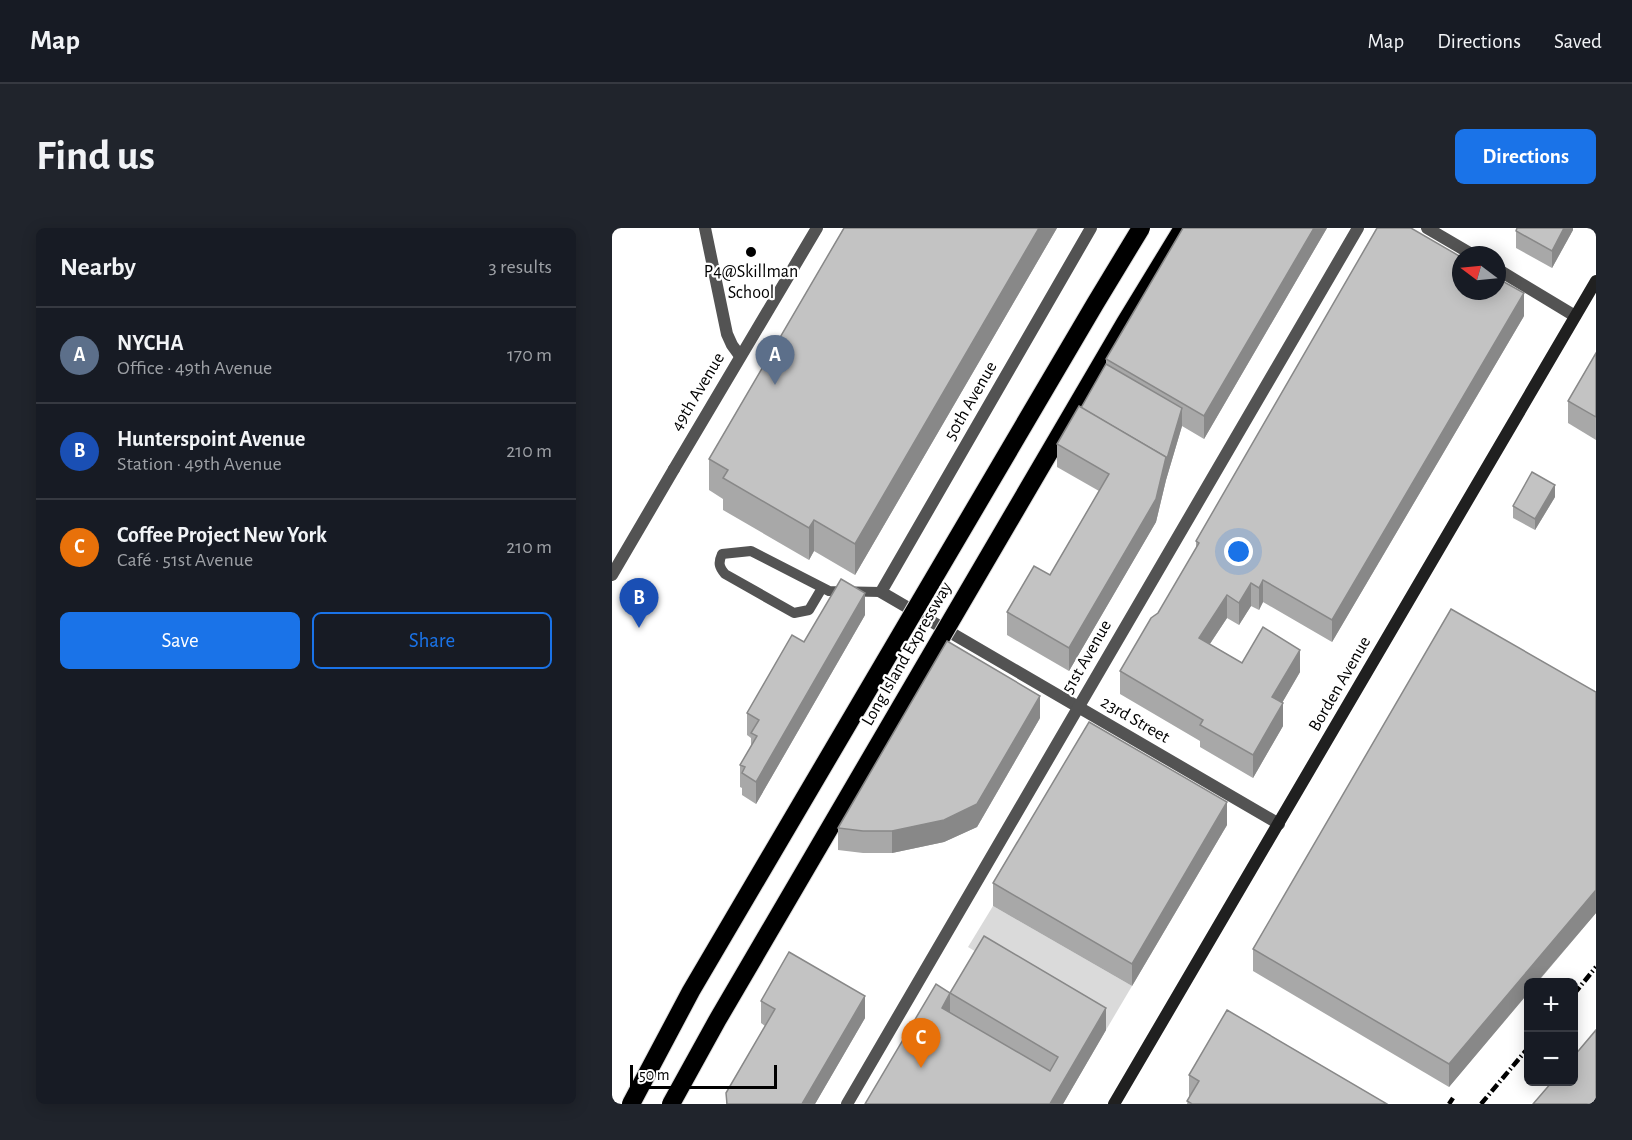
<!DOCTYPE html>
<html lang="en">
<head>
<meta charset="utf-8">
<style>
	body { margin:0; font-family:"Alegreya Sans",sans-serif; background:#20242c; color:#f1f3f6 }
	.controls { position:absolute; right:18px; bottom:18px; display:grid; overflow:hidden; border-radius:9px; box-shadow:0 3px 15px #0003 }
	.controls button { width:54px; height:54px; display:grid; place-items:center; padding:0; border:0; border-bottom:2px solid #363941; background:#171b24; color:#f1f3f6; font:30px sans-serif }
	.compass { position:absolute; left:840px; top:18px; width:54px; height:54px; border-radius:50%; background:#171b24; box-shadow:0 3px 15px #0003; rotate:286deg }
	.scale { position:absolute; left:18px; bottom:15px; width:147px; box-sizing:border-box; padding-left:6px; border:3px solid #000; border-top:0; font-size:16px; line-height:21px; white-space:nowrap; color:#000; -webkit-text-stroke:4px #fff; paint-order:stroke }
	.you { position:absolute; left:627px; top:324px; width:21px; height:21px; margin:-15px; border:4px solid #fff; border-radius:50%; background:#1a73e8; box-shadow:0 0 0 9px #1a73e833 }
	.badge { display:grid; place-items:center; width:39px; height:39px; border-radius:50%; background:#1a73e8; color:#fff; font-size:20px; font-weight:700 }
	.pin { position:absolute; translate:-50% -50px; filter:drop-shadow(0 2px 3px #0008) }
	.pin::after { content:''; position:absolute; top:32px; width:21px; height:18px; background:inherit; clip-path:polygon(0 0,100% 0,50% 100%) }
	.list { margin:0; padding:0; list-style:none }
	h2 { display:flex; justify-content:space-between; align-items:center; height:78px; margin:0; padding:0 24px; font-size:26px }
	h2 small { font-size:20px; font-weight:400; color:#9ea1a6 }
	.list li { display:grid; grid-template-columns:39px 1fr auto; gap:18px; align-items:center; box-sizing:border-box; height:96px; padding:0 24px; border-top:2px solid #363941 }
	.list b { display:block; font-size:22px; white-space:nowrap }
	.list p { margin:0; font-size:20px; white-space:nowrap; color:#9ea1a6 }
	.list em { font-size:20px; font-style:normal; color:#9ea1a6 }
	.actions { display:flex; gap:12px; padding:18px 24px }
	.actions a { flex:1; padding:14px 0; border:2px solid #1a73e8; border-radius:9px; text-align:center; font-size:21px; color:#1a73e8 }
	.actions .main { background:#1a73e8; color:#fff }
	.map { position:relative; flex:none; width:984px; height:876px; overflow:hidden; border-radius:9px }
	header { display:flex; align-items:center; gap:36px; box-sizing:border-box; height:84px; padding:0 30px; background:#171b24; border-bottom:2px solid #363941 }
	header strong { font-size:28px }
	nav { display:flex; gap:33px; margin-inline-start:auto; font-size:21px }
	.intro { display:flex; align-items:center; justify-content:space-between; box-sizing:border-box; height:144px; padding:0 36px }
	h1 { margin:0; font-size:42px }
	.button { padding:15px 27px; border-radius:9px; background:#1a73e8; color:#fff; font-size:21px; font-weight:700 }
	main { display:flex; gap:36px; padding:0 36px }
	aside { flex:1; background:#171b24; border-radius:9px; box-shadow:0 3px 15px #0003 }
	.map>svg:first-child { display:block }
	.green { fill:#dadada }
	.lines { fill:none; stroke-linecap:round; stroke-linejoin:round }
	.service { stroke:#535353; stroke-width:10 }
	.minor { stroke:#535353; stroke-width:12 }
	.secondary { stroke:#202020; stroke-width:12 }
	.rail { stroke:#000; stroke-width:4.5; stroke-dasharray:9 3 1.5 3; stroke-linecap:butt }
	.motorway-bridge-casing { stroke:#dbdbdb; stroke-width:20; stroke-linecap:butt }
	.minor-bridge { stroke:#535353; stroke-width:12 }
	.motorway-bridge { stroke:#000; stroke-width:18 }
	.wall { fill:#a8a8a8 }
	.shaded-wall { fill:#888 }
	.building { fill:#c3c3c3; stroke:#888; stroke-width:1.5 }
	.poi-dot { fill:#000; stroke:#fff; stroke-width:2 }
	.labels { text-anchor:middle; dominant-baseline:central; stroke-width:4.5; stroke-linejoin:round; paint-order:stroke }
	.poi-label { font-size:18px; fill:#000; stroke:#fff }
	.street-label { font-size:18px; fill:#000; stroke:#fff }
</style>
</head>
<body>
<header>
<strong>Map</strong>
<nav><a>Map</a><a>Directions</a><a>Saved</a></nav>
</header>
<div class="intro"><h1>Find us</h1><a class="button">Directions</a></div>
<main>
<aside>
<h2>Nearby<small>3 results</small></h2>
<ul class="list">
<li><span class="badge" style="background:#5c6f8a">A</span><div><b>NYCHA</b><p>Office · 49th Avenue</p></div><em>170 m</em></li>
<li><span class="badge" style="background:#1a4fb4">B</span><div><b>Hunterspoint Avenue</b><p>Station · 49th Avenue</p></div><em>210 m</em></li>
<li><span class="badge" style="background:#e8710a">C</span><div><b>Coffee Project New York</b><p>Café · 51st Avenue</p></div><em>210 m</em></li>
</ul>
<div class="actions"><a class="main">Save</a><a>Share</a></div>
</aside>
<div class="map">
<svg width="984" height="876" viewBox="0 0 984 876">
	<rect width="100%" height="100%" fill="#fff"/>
	<!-- green -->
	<path class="green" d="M381,678L520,758L494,802L356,719Z"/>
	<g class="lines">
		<!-- service -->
		<path class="service" d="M210,360L197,382L182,385L113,346C107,339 106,335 110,326L139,323L217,363L269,364"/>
		<!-- minor -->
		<g class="minor">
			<path d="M93,0L115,106L120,117L128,128"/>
			<path d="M479,0L269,364L667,596"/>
			<path d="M815,0L861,27"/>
			<path d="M885,41L963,88"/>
			<path d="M62,241L205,0"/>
			<path d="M235,876L746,0"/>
		</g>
		<!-- secondary -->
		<path class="secondary" d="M502,876L984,53"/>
		<!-- rail -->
		<g class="rail">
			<path d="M962,766L984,739"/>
			<path d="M837,876L841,870"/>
			<path d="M869,876L916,820"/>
		</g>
		<defs>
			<g id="motorway-bridge">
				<path d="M19,876L79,763L483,76L529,0"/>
				<path d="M59,876L106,791L513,95L571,0"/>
			</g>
		</defs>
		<!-- motorway-bridge casing -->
		<use href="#motorway-bridge" class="motorway-bridge-casing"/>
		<!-- minor-bridge -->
		<path class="minor-bridge" d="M0,347L62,241"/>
		<!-- motorway-bridge -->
		<use href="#motorway-bridge" class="motorway-bridge"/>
	</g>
	<!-- wall -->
	<g class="wall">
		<path d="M232,0H445L243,347L202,323L197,332L111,282V271L97,262V231Z"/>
		<path d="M571,0H715L592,211L570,198L554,252L544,294L457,443L395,407V384L438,347L487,263L445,239V216L469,180L494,136V131Z"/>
		<path d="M961,0V2L940,40L904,20V3Z"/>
		<path d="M912,88L720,414L651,374L647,382L639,378L627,397L615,390L598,416L630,435L688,444L670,475L671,498L641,550L588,519V513L508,466V443L546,385L584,321V313Z"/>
		<path d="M984,125V212L956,195V173Z"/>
		<path d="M943,269L923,302L901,290V278Z"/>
		<path d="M253,387L144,576L130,567V560L128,559V537L139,518V510L135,507V485L192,414Z"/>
		<path d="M984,464V685L837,859L641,743V721Z"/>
		<path d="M428,490L365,599L332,614L280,625H251L226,622V600Z"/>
		<path d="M615,597L520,758L381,678V655Z"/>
		<path d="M338,765V785V765L494,802L451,876H253Z"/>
		<path d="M149,773L253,790L203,876H114V865L153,798L149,795Z"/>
		<path d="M577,847L775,876H575L577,869Z"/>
	</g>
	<!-- shaded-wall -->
	<g class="shaded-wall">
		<path d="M427,0H445L243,347V316Z"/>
		<path d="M702,0H715L592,211V188Z"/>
		<path d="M952,0H961V2L940,40V23Z"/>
		<path d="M912,65V88L720,414V392Z"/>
		<path d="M570,180V198L554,252L544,294L457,443V420L554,229Z"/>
		<path d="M943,257V269L923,302V291Z"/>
		<path d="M202,292V323L197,332V300Z"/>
		<path d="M651,352V374L647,382V360Z"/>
		<path d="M639,355V378L627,397V375Z"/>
		<path d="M253,365V387L144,576V554Z"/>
		<path d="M615,367V390L587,432V410Z"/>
		<path d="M688,422V444L660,492V469Z"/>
		<path d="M428,468V490L365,599L332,614L280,625V603Z"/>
		<path d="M671,475V498L641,550V527Z"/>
		<path d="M615,574V597L520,758V736Z"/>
		<path d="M984,662V685L925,754H916V765L837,859V836Z"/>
		<path d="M338,765V787L330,780Z"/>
		<path d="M253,768V790L203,876H190Z"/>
		<path d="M494,780V802L451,876H438Z"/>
	</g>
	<!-- building -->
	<g class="building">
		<path d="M232,0H427L243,316L202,292L197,300L111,250L116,242L97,231Z"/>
		<path d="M571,0H702L592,188L494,131Z"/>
		<path d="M765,0H799L849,29V63H885V50L912,65L720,392L651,352L647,360L639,355L627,375L615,367L587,410L630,435L651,399L688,422L660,469L671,475L641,527L588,497L591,492L508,443L539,390L546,385L587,315L584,313Z"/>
		<path d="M905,0H952L940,23L904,3Z"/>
		<path d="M984,125V189L956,173Z"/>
		<path d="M494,136L570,180L554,234V229L469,180Z"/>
		<path d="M467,178L554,229L544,271L457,420L395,384L422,338L438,347L497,246L445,216Z"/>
		<path d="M920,244L943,257L923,291L901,278Z"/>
		<path d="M229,351L253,365L144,554L130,545L133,539L128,537L145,508L139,505L147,492L135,485L180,407L192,414Z"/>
		<path d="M839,381L984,464V662L837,836L641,721Z"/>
		<path d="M335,413L428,468L365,576L332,592L280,603H251L226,600Z"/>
		<path d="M477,494L615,574L520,736L381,655Z"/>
		<path d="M372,708L494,780L438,876H253L324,756L338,765L330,780L438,843L446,829L338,765Z"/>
		<path d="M177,724L253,768L190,876H115L114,865L163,781L149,773Z"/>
		<path d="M615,782L775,876H580L575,873L587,853L577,847Z"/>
		<path d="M984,802V876H921L940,854H962V828Z"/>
	</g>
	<!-- markers -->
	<circle class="poi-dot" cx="139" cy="24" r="6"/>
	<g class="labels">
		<!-- poi labels -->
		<g class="poi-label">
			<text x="139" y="44">P4@Skillman<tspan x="139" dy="21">School</tspan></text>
		</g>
		<!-- street labels -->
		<g class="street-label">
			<text transform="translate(86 164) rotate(-59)">49th Avenue</text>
			<text transform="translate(359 173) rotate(-60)">50th Avenue</text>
			<text transform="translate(295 426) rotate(-60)">Long Island Expressway</text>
			<text transform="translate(475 429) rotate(-60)">51st Avenue</text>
			<text transform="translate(728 456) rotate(-60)">Borden Avenue</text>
			<text transform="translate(523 492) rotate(30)">23rd Street</text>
		</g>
	</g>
</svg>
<div class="controls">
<button>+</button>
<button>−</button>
</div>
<svg class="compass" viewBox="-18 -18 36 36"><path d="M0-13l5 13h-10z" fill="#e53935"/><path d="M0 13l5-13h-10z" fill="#9ea1a6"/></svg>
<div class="scale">50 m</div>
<div class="you"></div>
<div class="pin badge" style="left:163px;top:157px;background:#5c6f8a">A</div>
<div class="pin badge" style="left:27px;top:400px;background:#1a4fb4">B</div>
<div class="pin badge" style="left:309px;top:840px;background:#e8710a">C</div>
</div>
</main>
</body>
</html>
